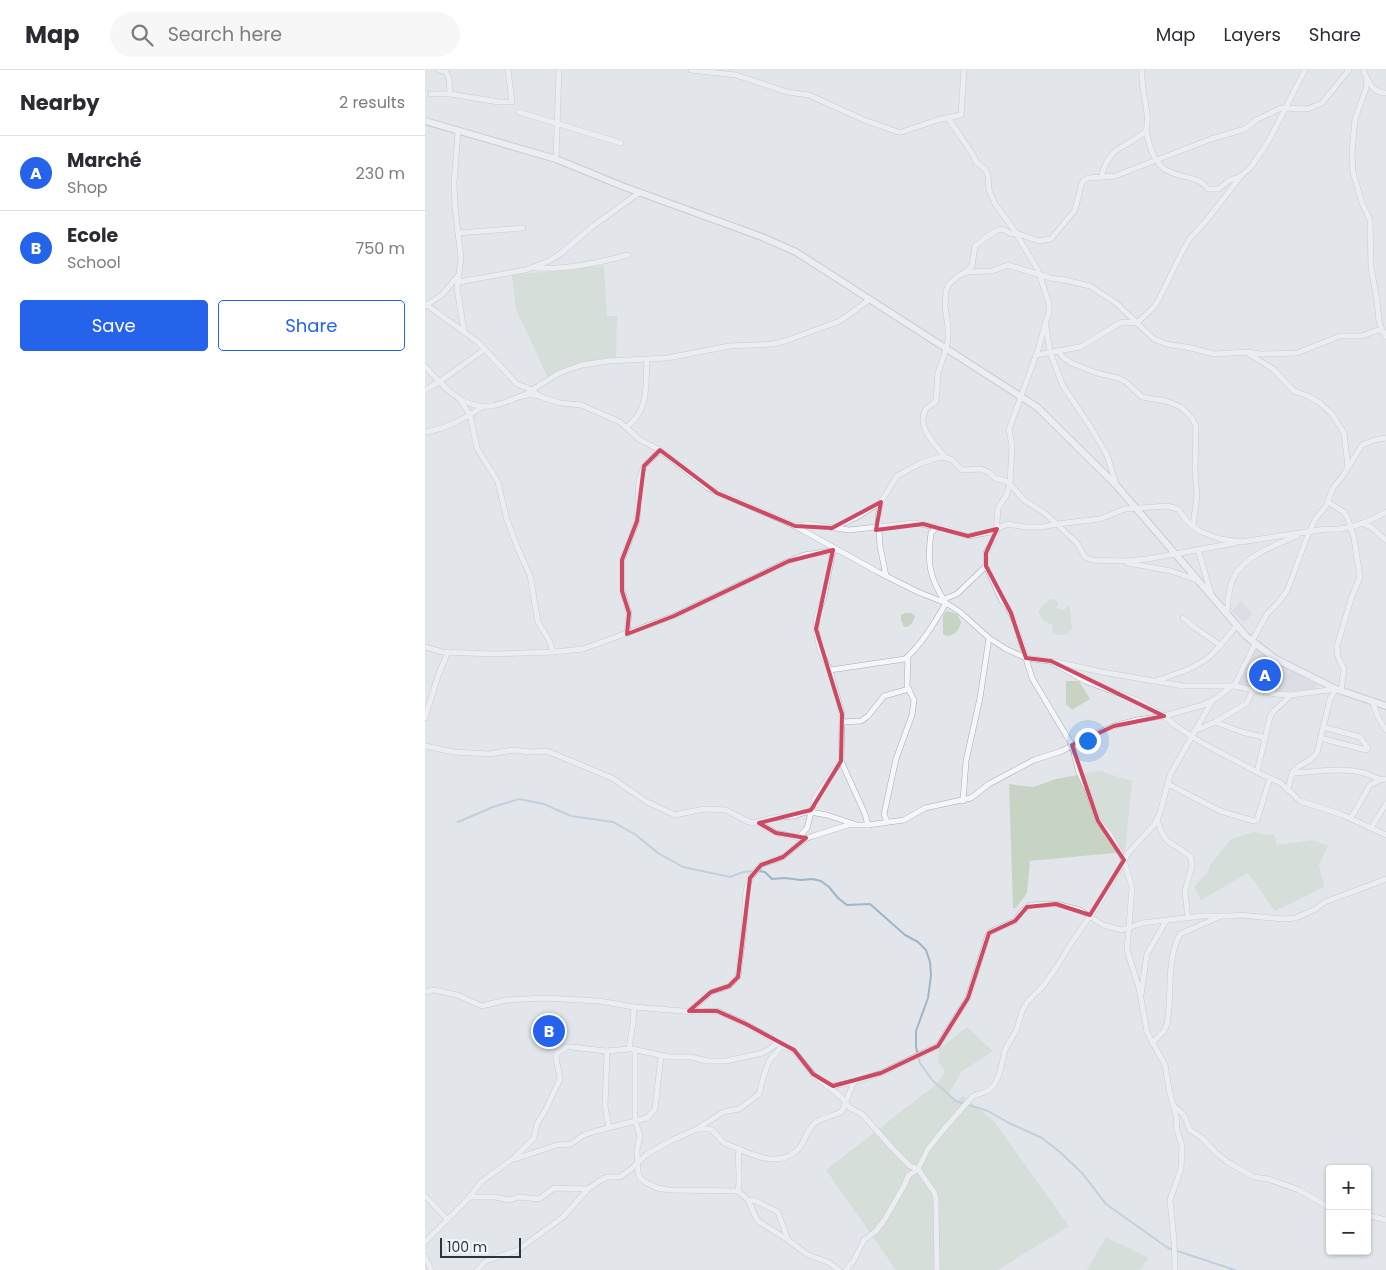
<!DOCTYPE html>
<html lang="en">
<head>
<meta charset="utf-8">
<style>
	body { margin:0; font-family:Poppins,sans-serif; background:#f7f7f7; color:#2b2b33 }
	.controls { position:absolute; right:15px; bottom:15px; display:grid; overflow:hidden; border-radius:5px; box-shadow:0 1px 4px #0004 }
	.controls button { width:45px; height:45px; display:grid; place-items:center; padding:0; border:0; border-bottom:1px solid #e1e1e2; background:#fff; color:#2b2b33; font:25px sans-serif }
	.scale { position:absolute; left:15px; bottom:12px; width:81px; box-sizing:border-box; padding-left:5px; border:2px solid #2a3443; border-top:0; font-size:14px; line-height:18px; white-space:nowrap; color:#2a3443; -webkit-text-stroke:4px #f2f5f8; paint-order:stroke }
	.you { position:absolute; left:662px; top:670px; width:18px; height:18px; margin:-12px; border:4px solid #fff; border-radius:50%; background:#1a73e8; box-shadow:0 0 0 8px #1a73e833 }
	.badge { display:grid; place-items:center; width:32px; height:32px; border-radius:50%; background:#2563eb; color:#fff; font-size:16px; font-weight:700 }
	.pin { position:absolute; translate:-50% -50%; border:2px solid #fff; box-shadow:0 1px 5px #0006 }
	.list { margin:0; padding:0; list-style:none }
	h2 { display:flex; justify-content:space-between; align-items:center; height:65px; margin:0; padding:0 20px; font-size:21px }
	h2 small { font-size:16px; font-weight:400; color:#7c7c81 }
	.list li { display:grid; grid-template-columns:32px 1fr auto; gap:15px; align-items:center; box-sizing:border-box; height:75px; padding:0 20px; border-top:1px solid #e1e1e2 }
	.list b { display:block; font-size:19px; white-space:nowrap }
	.list p { margin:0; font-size:16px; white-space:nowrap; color:#7c7c81 }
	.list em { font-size:16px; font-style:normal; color:#7c7c81 }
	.actions { display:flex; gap:10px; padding:15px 20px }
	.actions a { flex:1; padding:11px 0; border:1px solid #2563eb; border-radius:5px; text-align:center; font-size:18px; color:#2563eb }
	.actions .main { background:#2563eb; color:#fff }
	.icon { flex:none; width:28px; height:28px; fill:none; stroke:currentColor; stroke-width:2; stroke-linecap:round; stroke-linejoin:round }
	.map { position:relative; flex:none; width:961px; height:1200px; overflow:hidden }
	header { display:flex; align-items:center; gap:30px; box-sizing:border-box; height:70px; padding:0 25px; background:#fff; border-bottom:1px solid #e1e1e2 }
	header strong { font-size:24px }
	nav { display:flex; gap:28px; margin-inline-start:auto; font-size:18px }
	.search { width:350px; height:45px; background:#f7f7f7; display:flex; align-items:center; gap:12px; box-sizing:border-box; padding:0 18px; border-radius:28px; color:#7c7c81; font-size:19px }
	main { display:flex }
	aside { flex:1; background:#fff }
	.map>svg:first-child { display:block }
	.built { fill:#d0d5dc }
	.green { fill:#c8d4c3 }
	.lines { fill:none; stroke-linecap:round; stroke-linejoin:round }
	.stream { stroke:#9eb5ca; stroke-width:2 }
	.minor-casing { stroke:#a7adb5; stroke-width:6 }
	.tertiary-casing { stroke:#a7adb5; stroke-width:8 }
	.minor { stroke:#f5f6f9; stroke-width:5 }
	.tertiary { stroke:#f5f6f9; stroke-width:6 }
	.marked { fill:none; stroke:#ce4962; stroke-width:4; stroke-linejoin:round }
</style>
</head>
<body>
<header>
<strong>Map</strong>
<div class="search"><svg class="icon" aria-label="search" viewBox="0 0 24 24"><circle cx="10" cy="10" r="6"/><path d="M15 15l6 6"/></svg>Search here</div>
<nav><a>Map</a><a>Layers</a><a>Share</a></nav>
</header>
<main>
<aside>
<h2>Nearby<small>2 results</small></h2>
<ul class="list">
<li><span class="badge">A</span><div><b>Marché</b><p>Shop</p></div><em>230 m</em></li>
<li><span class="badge">B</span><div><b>Ecole</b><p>School</p></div><em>750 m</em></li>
</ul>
<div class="actions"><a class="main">Save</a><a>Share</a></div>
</aside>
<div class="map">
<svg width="961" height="1200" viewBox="0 0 961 1200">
	<rect width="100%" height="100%" fill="#e2e6eb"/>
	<!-- built -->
	<g class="built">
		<path d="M816,531L828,544L819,552L807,541Z"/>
		<path d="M828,578L849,592L892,615L890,621H844L811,613Z"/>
	</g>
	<!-- green -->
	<g class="green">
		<path d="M179,196L182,246H192L191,291L164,294L123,308L91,239L87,205Z"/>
		<path d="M626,529H630L633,533L631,538L640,540L641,536H643L645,540L647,559C642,566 634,567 627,562L628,553L626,555L618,550L613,541L620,533Z"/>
		<path d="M523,541L532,544L536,552C534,561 529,566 521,566L518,564V546L520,542Z"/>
		<path d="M480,543H486L490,546C488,552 486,557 479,557L476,550V545Z"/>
		<path d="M641,611H654L665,629L647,640L641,634Z"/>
		<path d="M674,701L707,711L700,782L605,791L602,823L591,838H588L584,714L608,717L631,709Z"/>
		<path d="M829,762L841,765L849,764L852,775L887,770L903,776L894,795L899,817L850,841L823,803L776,830L769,817L783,802L785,795L806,769Z"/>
		<path d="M542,957L568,981L536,1002L524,1024L531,1031L538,1026L569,1051L644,1156L573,1200H471L401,1100L514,1012L520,1001L513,991L514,979Z"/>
		<path d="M681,1167L724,1188L715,1200H662Z"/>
	</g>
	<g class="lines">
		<!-- stream -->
		<g class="stream">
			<path d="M33,752L68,737L94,729L119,734L146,746L188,752L211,765L233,783L258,797L305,807L318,802L329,801"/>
			<path d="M333,801L340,802L347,809L360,808L376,810L387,809L396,811L404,817L413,828L422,835L445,834L480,865L493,872L501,880L505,892L506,905L503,928L491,961V977L495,993L507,1010L531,1031L563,1041L582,1052L617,1068L636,1083L657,1103L681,1134L743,1178L810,1200"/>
		</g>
		<defs>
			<g id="minor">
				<path d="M14,0L20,1L24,8L25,24"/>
				<path d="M266,0L311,5L362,22L384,25L439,50L473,62H477L512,50L536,45L539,0"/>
				<path d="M938,0C944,11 946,22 961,23"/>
				<path d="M942,9L941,19L930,49L927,82L928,102L937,133L945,150L946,197L952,231L954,251L958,262"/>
				<path d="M6,24H25L74,32H87L83,0"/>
				<path d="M94,42L196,73"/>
				<path d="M523,48L548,85L551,92L561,100L563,106L564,120L570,134L587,157L613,200L624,234V241L613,280L584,359L587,376L585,414L581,426L573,438L571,465L561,483V496L577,531L582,536L590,552L607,608L647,675L654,703L662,719L673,751L685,765L699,790L707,818L702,880L714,918L722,962L740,995L745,1024L751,1045L752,1060L757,1076L756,1099L745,1130L749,1171L750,1200"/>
				<path d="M721,61C724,73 727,88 737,97C750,109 773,104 783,119H794L803,111L816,106L826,97L843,72L880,0"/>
				<path d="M33,62L29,113L30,136L36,189L32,218L39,261"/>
				<path d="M131,89L134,0"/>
				<path d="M676,107C686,73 698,81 721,61C726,43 715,20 717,0"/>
				<path d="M33,163L98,158"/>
				<path d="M110,198C142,200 172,193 203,185"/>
				<path d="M541,202L547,196L550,176L560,168L573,160L578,159L586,164L591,163L614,171L626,169L650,140L656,116L658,111L663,108L690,106L786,69L820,59L831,50L856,38L883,39L897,33L924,0"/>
				<path d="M33,212L100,200L124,191L135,184L168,156L215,122"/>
				<path d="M0,234L53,272L92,314L105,319L116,327L135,333L156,335L195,352L215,370L235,380L283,418L370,456L453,502L493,522L521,533L535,542L564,568L581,579L601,588L631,592L677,602L758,616H809L850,624L866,625L911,619"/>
				<path d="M0,236L18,224L32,207"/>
				<path d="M621,257L625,282L638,316L665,356L682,385L691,414"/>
				<path d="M633,281L638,287L646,293L672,303L693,308L701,312L717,327L741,331L756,337L767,348L771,356L770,401L772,425L768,456"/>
				<path d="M824,284L848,299L869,321L883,326L895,333L907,344L919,363L923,397"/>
				<path d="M611,285L655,277L695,253L699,252L712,253L729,237L734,229L758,180L766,167L781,151L816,106"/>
				<path d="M0,296C20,319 43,346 78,333C93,328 97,323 114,326"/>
				<path d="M0,320L14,312L60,279"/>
				<path d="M99,325L134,303L157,295L183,291L242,288L305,276L348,274L360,271L415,251L444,230"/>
				<path d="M36,331L45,345L52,378L73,412L82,450L93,479L105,505L113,552L124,570L128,582"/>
				<path d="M202,357C225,337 220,318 222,290"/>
				<path d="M0,362C22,359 38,349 57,337"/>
				<path d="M520,387C511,375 490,356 501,339C504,336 508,334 511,331L513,303L521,279L523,270V257L520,236L521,221L524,214L533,206L541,202L567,201L583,195L625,208L640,210L665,216L691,233L729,269L741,274L766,278L789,284L822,282L835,284L872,283L915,266H937L953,260L959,262L961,267"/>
				<path d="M903,432L919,442L923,449L929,468L935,507L926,529L912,576L913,587L919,599L916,621"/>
				<path d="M937,453L946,457L961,470"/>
				<path d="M370,456L383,454L424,460L489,453L518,458L543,466L566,462L582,454L601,457H617L632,454L675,449L700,439L742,436L753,439L762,451L774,461L795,469L816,472L901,459C922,461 942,453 961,442"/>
				<path d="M408,458L432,447L456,432"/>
				<path d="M773,479L786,524"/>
				<path d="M408,480L399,527L392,545L391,559L395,580L405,600L417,644L416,691L440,744L443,755"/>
				<path d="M703,493L746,501L772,510"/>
				<path d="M461,506L455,476L453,447L456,432L472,406L496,393L515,387L526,389L537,400L556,399L565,403L570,408L583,412L599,430L621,444L636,458L652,473L660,487L667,490L698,491L722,489L810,473"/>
				<path d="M519,529L532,524L561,496"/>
				<path d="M802,544C803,532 803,520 808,509C817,487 852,474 872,466"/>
				<path d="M758,548L769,557L795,575"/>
				<path d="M202,564L204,543L197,521V490L212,451L214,410L219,396L235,380"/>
				<path d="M827,571L842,544L852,534L862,521L884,462L891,448L901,436L908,418L917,407L937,375L949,370L961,368"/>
				<path d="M0,577L17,582L69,584L128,582L158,579L249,546L364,491L379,485L413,480"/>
				<path d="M629,593L660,611L712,630L739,646L751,656L779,674L836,704L856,713L875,731L918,745L961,765"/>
				<path d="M405,600L480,589C497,574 510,552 521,533C504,508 502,492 506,463L512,457"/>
				<path d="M733,610C751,604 772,598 786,585C796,576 804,565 812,555"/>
				<path d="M809,616L830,574"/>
				<path d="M947,631L954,649L961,660"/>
				<path d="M0,648L14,603L23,582"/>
				<path d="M417,652L436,651L443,646L459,626L484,619"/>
				<path d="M790,652L822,633L828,620"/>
				<path d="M769,661L790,652L817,662L841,668"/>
				<path d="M895,668L941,680L943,678L935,667L898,657"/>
				<path d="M0,676L29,682L64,684L89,680L104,682L122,681L187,708L222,732L250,745L279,739L301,740L324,752L329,753L347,748L369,746L381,742H385L402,745L429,754"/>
				<path d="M832,702L845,647L848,642L866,625"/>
				<path d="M867,703C890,702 916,697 939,703C946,705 954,711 961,709"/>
				<path d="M743,714L795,741L829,751L832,750L845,708"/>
				<path d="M863,720L867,703L874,696L885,690L892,683L905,629L911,619"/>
				<path d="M538,731L541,691L555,628L564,568"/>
				<path d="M926,748L945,715L956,710"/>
				<path d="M732,749C741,779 745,769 766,787L767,796L760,821L763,848"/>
				<path d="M462,752L459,744L471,689L487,645L489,630L482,616L483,586"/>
				<path d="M334,753L351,763L375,768"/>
				<path d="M946,758L961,734"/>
				<path d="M374,767L382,758L390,727L416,691"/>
				<path d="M0,922L9,920L18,922L32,925L57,936L81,930L118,928L174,931L209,937L270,942L292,941L321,954L346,968L356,976L368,980L388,1004L402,1016H408L429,1012L456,1003L513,976L543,928L563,865L565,862L590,851L597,841L606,835L631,834L655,840L678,855L697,860L717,853L777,846H806L815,845L858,849L870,848L889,840L900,832L961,809"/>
				<path d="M716,925L722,884L741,851"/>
				<path d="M264,941L286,922L304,916L313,907L319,857L321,820L325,808L336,795L358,787L380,769L388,766L423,755H443L479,750L500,738L546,728L564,714L609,690L637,681L661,668L689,656L712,650L739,646L778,635L792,628L806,616"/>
				<path d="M727,973L739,961L742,954C748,923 740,894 755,864L794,847"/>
				<path d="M207,979L244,987H266L282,991H301L338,983L353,973"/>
				<path d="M210,979V1050L215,1066L212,1080L213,1103L215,1108L220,1112L232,1118L245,1120L313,1121"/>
				<path d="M182,981L180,1036L184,1057"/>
				<path d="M403,1016L417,1028L425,1038L437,1044L469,1080L485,1096L493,1099L509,1122L511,1128V1136L512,1200"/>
				<path d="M749,1036L759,1045L765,1060L777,1068L791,1083L804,1093L829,1107L843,1109L874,1120L905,1138"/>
				<path d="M272,1059L298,1042L314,1039L334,1024C337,1013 339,1002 344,992C347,985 354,983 356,976"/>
				<path d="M314,1079C333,1088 359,1097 375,1077C381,1070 381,1061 389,1054C396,1047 409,1047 417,1041L429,1012"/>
				<path d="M90,1089L132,1075L146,1074L159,1065L171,1061L222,1048L230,1039L236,986"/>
				<path d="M0,1126L22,1149"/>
				<path d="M44,1127H70L85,1130L93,1127L114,1129L129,1118L163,1119"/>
				<path d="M323,1130L331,1131L353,1142L363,1170"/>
				<path d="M942,1145L961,1150"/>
				<path d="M0,1172L44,1128L56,1112L89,1088L109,1068L112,1054L121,1039L135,1009L131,988L132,983L142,977H146L181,981L204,979L208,953L209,937"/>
				<path d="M0,1186L6,1200"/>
				<path d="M52,1200L61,1191L93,1180L138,1147L163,1119L176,1110L182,1107H195L205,1100L222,1084L247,1070L272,1059H286L299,1073L314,1079C312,1093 316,1107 313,1121L323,1130L332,1150L336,1153L363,1170L383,1185L403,1192L414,1200"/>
				<path d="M421,1200L429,1190L439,1170L451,1161L460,1149L480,1114L483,1106L493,1099L503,1079L519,1059L548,1026L563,1021L570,1014L575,1002L580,980L592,959L597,941L603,931L618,916L631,898L645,875L677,829L704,782L729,755L735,743L745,705L787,631"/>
			</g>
			<path id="tertiary" d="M0,51L131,89L197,116L337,167L371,182L612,337L691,415L821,566L849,588L911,619L961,636"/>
		</defs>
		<!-- minor casing -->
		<use href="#minor" class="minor-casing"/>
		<!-- tertiary casing -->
		<use href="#tertiary" class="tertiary-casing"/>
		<!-- minor -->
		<use href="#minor" class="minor"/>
		<!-- tertiary -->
		<use href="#tertiary" class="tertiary"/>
	</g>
	<!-- marked area -->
	<path d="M0 0H961V1200H0ZM235,380L292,423L370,456L407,458L456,432L451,460L498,454L543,466L572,459L561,483V496L586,543L601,588L626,591L739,646L689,656L647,675L673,751L699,790L665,845L631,834L602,837L590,851L564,863L543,928L513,976L456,1003L408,1016L388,1004L369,980L321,954L292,941H264L286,922L304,916L313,907L325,808L336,795L358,787L381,768L351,763L334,753L386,740L416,691L417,644L391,559L408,480L364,491L249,546L202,564L204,543L197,521V490L212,451L219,396Z" fill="#e2e6eb" fill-opacity=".55" fill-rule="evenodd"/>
	<path class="marked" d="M235,380L292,423L370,456L407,458L456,432L451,460L498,454L543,466L572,459L561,483V496L586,543L601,588L626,591L739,646L689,656L647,675L673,751L699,790L665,845L631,834L602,837L590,851L564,863L543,928L513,976L456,1003L408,1016L388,1004L369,980L321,954L292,941H264L286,922L304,916L313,907L325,808L336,795L358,787L381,768L351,763L334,753L386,740L416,691L417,644L391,559L408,480L364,491L249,546L202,564L204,543L197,521V490L212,451L219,396Z"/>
</svg>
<div class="controls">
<button>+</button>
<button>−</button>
</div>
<div class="scale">100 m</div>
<div class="you"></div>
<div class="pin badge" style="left:840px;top:605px">A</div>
<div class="pin badge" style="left:124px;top:961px">B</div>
</div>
</main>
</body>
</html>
